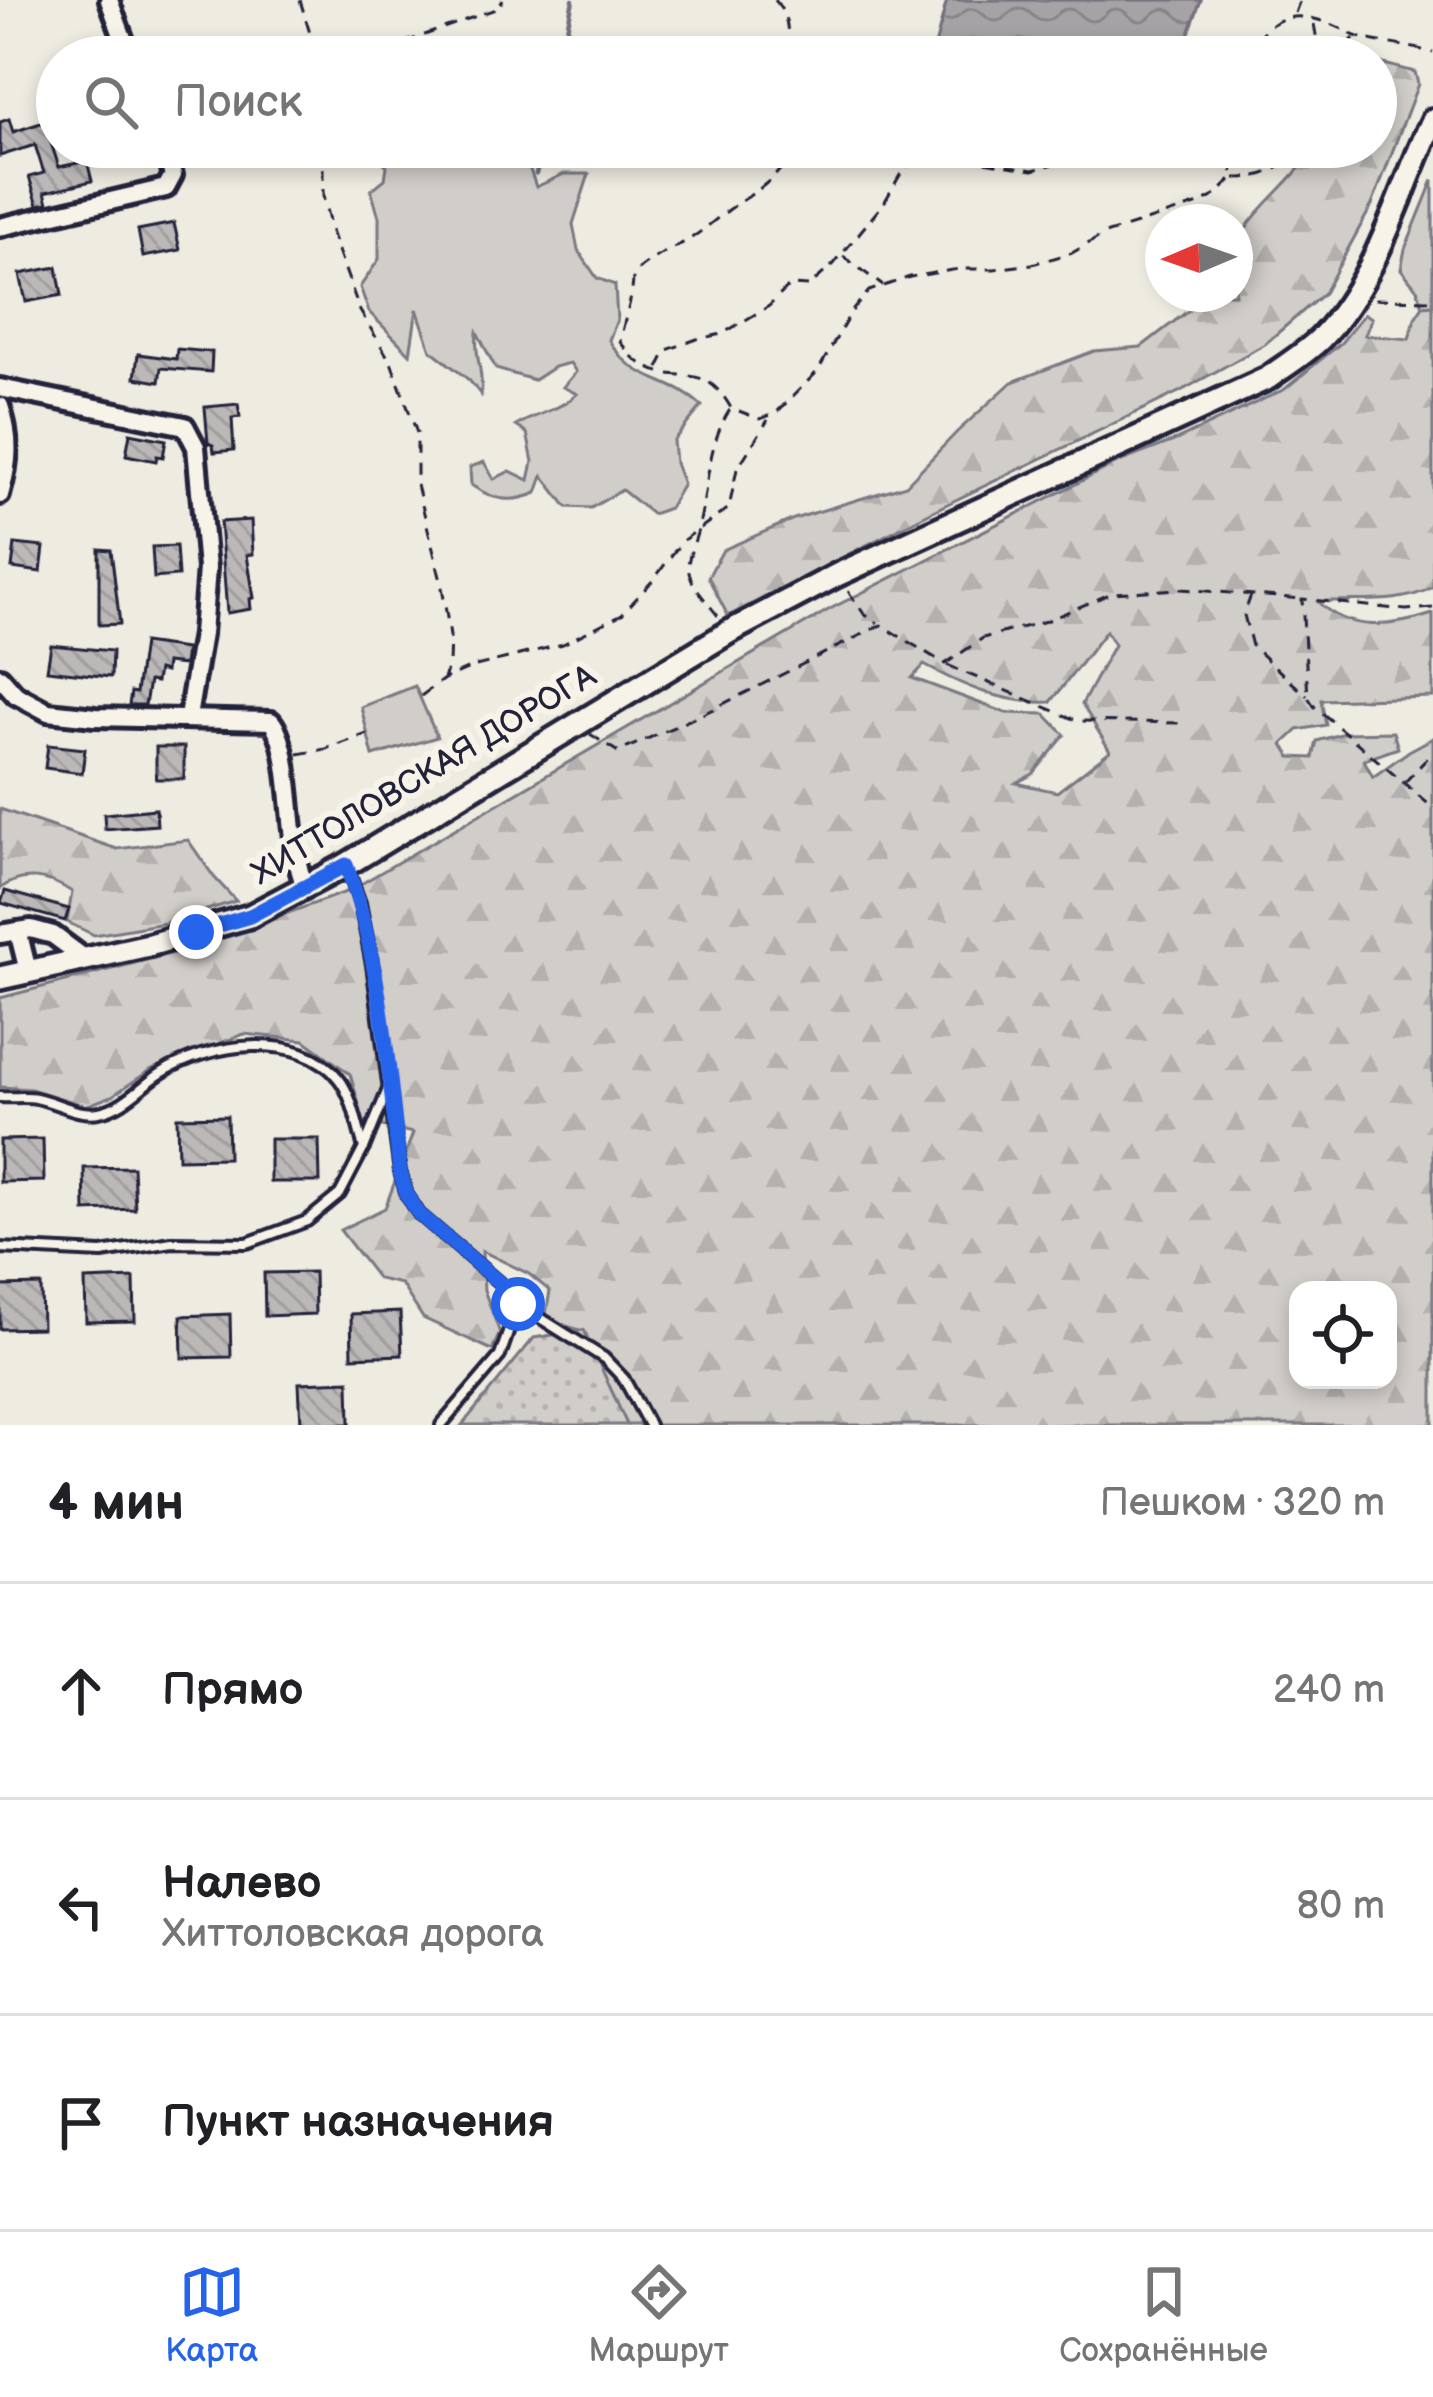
<!DOCTYPE html>
<html lang="ru">
<head>
<meta charset="utf-8">
<style>
	body { margin:0; font-family:"Balsamiq Sans",sans-serif; background:#f2f2f2; color:#202124 }
	.controls { position:absolute; right:36px; bottom:36px; display:grid; overflow:hidden; border-radius:24px; box-shadow:0 6px 18px #0003 }
	.controls button { width:108px; height:108px; display:grid; place-items:center; padding:0; border:0; border-bottom:3px solid #e0e0e0; background:#fff; color:#202124; font:60px sans-serif }
	.compass { position:absolute; left:1145px; top:204px; width:108px; height:108px; border-radius:50%; background:#fff; box-shadow:0 6px 18px #0003; rotate:268deg }
	.stop { position:absolute; width:36px; height:36px; margin:-27px; border:9px solid #2563eb; border-radius:50%; background:#fff }
	.stop.end { background:#2563eb; border-color:#fff; box-shadow:0 3px 12px #0008 }
	.list { margin:0; padding:0; list-style:none }
	h2 { display:flex; justify-content:space-between; align-items:center; height:156px; margin:0; padding:0 48px; font-size:51px }
	h2 small { font-size:39px; font-weight:400; color:#757577 }
	.list li { display:grid; grid-template-columns:78px 1fr auto; gap:36px; align-items:center; box-sizing:border-box; height:216px; padding:0 48px; border-top:3px solid #e0e0e0 }
	.list b { display:block; font-size:45px; white-space:nowrap }
	.list p { margin:0; font-size:39px; white-space:nowrap; color:#757577 }
	.list em { font-size:39px; font-style:normal; color:#757577 }
	.icon { flex:none; width:66px; height:66px; fill:none; stroke:currentColor; stroke-width:2; stroke-linecap:round; stroke-linejoin:round }
	.map { position:relative; flex:none; width:1433px; height:1425px; overflow:hidden }
	.search { position:absolute; background:#fff; box-shadow:0 6px 18px #0003; left:36px; right:36px; top:36px; height:132px; display:flex; align-items:center; gap:30px; box-sizing:border-box; padding:0 42px; border-radius:66px; color:#757577; font-size:45px }
	.sheet { height:804px; background:#fff }
	nav { display:flex; justify-content:space-around; align-items:center; box-sizing:border-box; height:168px; border-top:3px solid #e0e0e0; background:#fff; font-size:33px; color:#757577 }
	nav a { display:grid; justify-items:center; gap:6px }
	nav .on { color:#2563eb }
	.map>svg:first-child { display:block }
	.grass { fill:#d1cdc9; stroke:#7a7882; stroke-width:3 }
	.forest { fill:url(#forest-firs); stroke:#7a7882; stroke-width:3; fill-rule:evenodd }
	.park { fill:url(#park-dots); stroke:#7a7882; stroke-width:3 }
	.water { fill:url(#water-waves); stroke:#716f7b; stroke-width:3 }
	.lines { fill:none; stroke-linecap:round; stroke-linejoin:round }
	.stream { stroke:#716f7b; stroke-width:4.5 }
	.building { fill:url(#building-back-hatch); stroke:#22223b; stroke-width:3 }
	.service-casing { stroke:#22223b; stroke-width:16 }
	.minor-casing { stroke:#22223b; stroke-width:26 }
	.tertiary-casing { stroke:#22223b; stroke-width:30 }
	.path { stroke:#22223b; stroke-width:3; stroke-dasharray:12 9; stroke-linecap:butt }
	.service { stroke:#f7f3e8; stroke-width:8 }
	.minor { stroke:#f7f3e8; stroke-width:16 }
	.tertiary { stroke:#f7f3e8; stroke-width:21 }
	.route { stroke:#2563eb; stroke-width:15 }
	.labels { text-anchor:middle; dominant-baseline:central; stroke-width:12; stroke-linejoin:round; paint-order:stroke }
	.street-label { font-size:33px; fill:#22223b; stroke:#f7f3e8 }
</style>
</head>
<body>
<div class="map">
<svg width="1433" height="1425" viewBox="0 0 1433 1425">
	<defs>
		<pattern id="forest-firs" width="22" height="20" patternUnits="userSpaceOnUse" patternTransform="scale(3)"><rect width="22" height="20" fill="#d1cdc9"/><path d="M5 1l3.5 6h-7zM16 11l3.5 6h-7z" fill="#b3b0ae"/></pattern>
		<pattern id="park-dots" width="8" height="8" patternUnits="userSpaceOnUse" patternTransform="scale(3)"><rect width="8" height="8" fill="#d1cdc9"/><path d="M2 2h.1M6 6h.1" fill="none" stroke="#b3b0ae" stroke-width="1.8" stroke-linecap="round"/></pattern>
		<pattern id="water-waves" width="16" height="10" patternUnits="userSpaceOnUse" patternTransform="scale(3)"><rect width="16" height="10" fill="#a6a3a6"/><path d="M0 5q4-4 8 0t8 0" fill="none" stroke="#878488"/></pattern>
		<pattern id="building-back-hatch" width="6" height="6" patternUnits="userSpaceOnUse" patternTransform="scale(3)"><rect width="6" height="6" fill="#bbb8b7"/><path d="M-1 5l2 2M0 0l6 6M5-1l2 2" fill="none" stroke="#a09e9e"/></pattern>
	</defs>
	<rect width="100%" height="100%" fill="#eeebe1"/>
	<filter id="ink" filterUnits="userSpaceOnUse"><feTurbulence type="fractalNoise" baseFrequency=".00833" numOctaves="2"/><feDisplacementMap in="SourceGraphic" scale="24" xChannelSelector="R" yChannelSelector="G"/><feConvolveMatrix kernelMatrix="1 2 1 2 8 2 1 2 1" color-interpolation-filters="sRGB"/></filter>
	<g filter="url(#ink)">
		<!-- grass -->
		<g class="grass">
			<path d="M370,147H513C527,155 531,173 536,187L564,174H589L573,224L578,250L597,278L615,285L617,320L609,340C634,384 668,375 702,406L673,441L675,463L683,484L669,508L652,514L622,490L591,508L567,507L543,476L537,493C511,504 493,500 471,485L470,467L484,462L494,479L510,471L529,480L533,462L527,433L516,426C536,413 559,411 577,394L563,387L576,372L570,363L554,367L534,380L496,369L477,332C474,358 484,370 481,395L469,380L431,350L417,309L410,354L369,312L360,287L379,259V217L371,190L385,179L387,166Z"/>
			<path d="M1433,180V305L1423,306L1417,289L1401,269L1405,249Z"/>
			<path d="M415,686L437,737L373,756L361,707Z"/>
		</g>
		<!-- forest -->
		<g class="forest">
			<path d="M1376,62L1415,72L1418,84L1372,205L1324,293L1265,344L1181,391L937,509L728,616L708,577L723,550L794,519L906,485L957,432L1012,382L1094,351L1141,347L1210,294H1235C1235,282 1233,268 1235,255C1240,216 1295,185 1313,147H1376Z"/>
			<path d="M1433,305V587C1399,606 1355,598 1318,602C1350,633 1393,627 1433,614V697L1321,700L1326,725L1298,730L1283,744L1291,757L1313,758L1317,741L1344,733L1393,732L1398,748L1364,760L1373,777L1409,751L1433,738V1425H627L584,1331L545,1320L550,1291L529,1274L482,1251L484,1290L500,1333L492,1350L423,1318L401,1284L378,1279L340,1230L385,1208L413,1133L364,1122L350,1074L304,1040L244,1034L152,1069L112,1096L86,1106L31,1089L0,1087V998L189,949L349,891L830,609L1119,462L1176,440L1285,389L1341,343L1364,314L1372,318L1365,335L1409,339L1415,318L1423,306ZM1106,631L1114,645L1082,704L1110,751L1057,792L1016,783L1033,774L1065,735L1045,714L1006,713L912,678L924,665C965,687 1004,704 1051,702ZM1298,1290H1388V1380H1298Z"/>
			<path d="M0,809L117,849L188,840L214,877L236,901L165,923L94,935L67,922L72,892C50,877 22,871 0,889Z"/>
		</g>
		<!-- park -->
		<path class="park" d="M584,1330L627,1425H462L534,1338Z"/>
		<!-- water -->
		<path class="water" d="M947,0H1201L1189,33L1186,57H932Z"/>
		<g class="lines">
			<!-- stream -->
			<g class="stream">
				<path d="M561,57L573,0"/>
				<path d="M536,174L542,147"/>
			</g>
		</g>
		<!-- building -->
		<g class="building">
			<path d="M9,119L13,132L44,122L59,167L87,161L92,181L45,192L48,203L38,205L29,177L44,173L35,145L0,156V122Z"/>
			<path d="M174,223L180,250L143,257L138,230Z"/>
			<path d="M57,267L62,295L26,302L20,274Z"/>
			<path d="M177,349L212,352L211,372L161,368L159,382L135,378L138,354L176,359Z"/>
			<path d="M238,404L240,417L232,418L234,450L214,452L213,445L208,443L205,407Z"/>
			<path d="M130,433L166,440L163,457L157,456L156,461L126,455Z"/>
			<path d="M251,520L253,554L247,555L254,598L250,599L251,609L227,613L220,522Z"/>
			<path d="M15,544L44,547L41,572L12,568Z"/>
			<path d="M176,546L178,576L154,578L152,547Z"/>
			<path d="M99,549L111,550L120,624L99,625Z"/>
			<path d="M143,643L186,649L184,665L166,663L165,672L158,670L156,682L149,681L145,705H129L131,692L136,693Z"/>
			<path d="M51,645L112,651L111,677L47,670Z"/>
			<path d="M48,745L85,749L82,773L45,768Z"/>
			<rect x="156" y="747" width="28" height="32"/>
			<path d="M156,809L157,825L105,829L104,814Z"/>
			<path d="M5,891L69,909L65,921L1,903Z"/>
			<path d="M227,1116L228,1158L178,1159L177,1117Z"/>
			<path d="M43,1139L44,1181L0,1182V1140Z"/>
			<path d="M270,1139H319L320,1182H270Z"/>
			<path d="M133,1167L135,1209L85,1211L84,1168Z"/>
			<path d="M314,1272L315,1314L265,1316L264,1273Z"/>
			<path d="M134,1278L135,1321L86,1322L85,1280Z"/>
			<path d="M41,1285L42,1328L0,1329V1286Z"/>
			<path d="M400,1312L402,1355L352,1357L351,1314Z"/>
			<path d="M230,1314L231,1357L182,1358L181,1316Z"/>
			<path d="M349,1381L350,1424L301,1425L299,1383Z"/>
		</g>
		<g class="lines">
			<defs>
				<g id="service">
					<path d="M348,870L360,903L372,965L400,1172L407,1195L419,1214L503,1286L518,1304L604,1358L624,1379L649,1425"/>
					<path d="M0,1097C12,1098 25,1096 36,1098C56,1102 78,1116 99,1112C124,1107 139,1088 160,1074C207,1043 300,1029 339,1079C353,1097 357,1126 364,1148"/>
					<path d="M0,1248L102,1253L172,1242L247,1243L307,1221L340,1194L364,1148L389,1087"/>
					<path d="M441,1425L500,1356L518,1304"/>
				</g>
				<g id="minor">
					<path d="M109,0L130,57"/>
					<path d="M0,227L166,188L173,175L163,147"/>
					<path d="M0,388L185,426L196,447L207,568L202,634L188,717"/>
					<path d="M0,406C11,438 9,463 0,495"/>
					<path d="M0,677L16,695L48,712L95,717L271,721C295,749 286,844 305,886"/>
					<path d="M18,931L28,971"/>
					<path d="M0,934L31,929L53,935L84,958"/>
				</g>
				<path id="tertiary" d="M0,978L149,945L250,916L346,865L729,632L837,575L1268,378C1286,365 1306,353 1321,338C1379,277 1398,193 1433,120"/>
			</defs>
			<!-- service casing -->
			<use href="#service" class="service-casing"/>
			<!-- minor casing -->
			<use href="#minor" class="minor-casing"/>
			<!-- tertiary casing -->
			<use href="#tertiary" class="tertiary-casing"/>
			<!-- path -->
			<g class="path">
				<path d="M300,0L317,57"/>
				<path d="M775,0C790,19 790,34 783,57"/>
				<path d="M1295,13L1300,0"/>
				<path d="M1314,24L1320,57"/>
				<path d="M365,57L498,8L503,0"/>
				<path d="M1244,57C1270,13 1295,8 1340,28C1349,32 1349,34 1358,37C1382,44 1408,45 1433,53"/>
				<path d="M1336,57L1354,38"/>
				<path d="M323,147V196L332,234L360,311L391,362L417,433V485L441,581L450,636L449,664L444,679"/>
				<path d="M792,147C783,179 751,193 726,212C713,221 702,232 688,240C668,252 649,258 633,275C633,302 624,317 620,342C626,349 632,358 640,363C677,388 702,357 731,408L760,419L776,413L818,371L851,312L869,291L910,277L959,269H994L1032,264L1072,253L1105,234L1199,204L1216,195L1233,178L1232,161L1238,147"/>
				<path d="M1281,147L1293,157"/>
				<path d="M970,157L973,147"/>
				<path d="M1235,178C1262,178 1284,170 1299,147"/>
				<path d="M843,256L883,286"/>
				<path d="M1375,299L1433,300"/>
				<path d="M658,368L667,350L697,339L722,334L769,306L790,285L809,286L833,265L856,237L884,203L904,168L929,153L1033,170L1054,164L1086,147"/>
				<path d="M848,591L864,614L878,623"/>
				<path d="M1251,595L1244,615L1252,646L1307,696"/>
				<path d="M1433,608L1406,610L1302,599L1308,697L1314,706L1433,808"/>
				<path d="M718,616C708,603 689,584 688,567C688,555 696,540 698,529C709,487 706,445 731,408"/>
				<path d="M947,665L1078,721L1182,723"/>
				<path d="M421,696L444,679L472,667L563,644L622,614L655,578L682,541L729,508L737,469L768,420"/>
				<path d="M590,734L618,752L707,712L881,625L945,664L983,638L1046,621L1112,593L1181,589L1302,599"/>
				<path d="M298,754L326,749L367,734"/>
				<path d="M1405,782L1433,752"/>
			</g>
			<!-- service -->
			<use href="#service" class="service"/>
			<!-- minor -->
			<use href="#minor" class="minor"/>
			<!-- tertiary -->
			<use href="#tertiary" class="tertiary"/>
		</g>
	</g>
	<g class="lines" filter="url(#ink)">
		<!-- route -->
		<path class="route" d="M196,932L250,916L346,865C381,958 389,1072 400,1172L407,1195L419,1214L503,1286L518,1304"/>
	</g>
	<g class="labels">
		<!-- street labels -->
		<g class="street-label">
			<text transform="translate(424 775) rotate(-31)">ХИТТОЛОВСКАЯ ДОРОГА</text>
		</g>
	</g>
</svg>
<div class="controls">
<button><svg class="icon" aria-label="locate" viewBox="0 0 24 24"><circle cx="12" cy="12" r="6"/><path d="M12 2v4M12 18v4M2 12h4M18 12h4"/></svg></button>
</div>
<svg class="compass" viewBox="-18 -18 36 36"><path d="M0-13l5 13h-10z" fill="#e53935"/><path d="M0 13l5-13h-10z" fill="#757577"/></svg>
<div class="stop" style="left:518px;top:1304px"></div>
<div class="stop end" style="left:196px;top:932px"></div>
<div class="search"><svg class="icon" aria-label="search" viewBox="0 0 24 24"><circle cx="10" cy="10" r="6"/><path d="M15 15l6 6"/></svg>Поиск</div>
</div>
<section class="sheet">
<h2>4 мин<small>Пешком · 320 m</small></h2>
<ul class="list">
<li><svg class="icon" aria-label="ahead" viewBox="0 0 24 24"><path d="M12 20V5M6 11l6-6 6 6"/></svg><div><b>Прямо</b></div><em>240 m</em></li>
<li><svg class="icon" aria-label="left" viewBox="0 0 24 24"><path d="M17 20v-9H6M10 6l-5 5 5 5"/></svg><div><b>Налево</b><p>Хиттоловская дорога</p></div><em>80 m</em></li>
<li><svg class="icon" aria-label="arrive" viewBox="0 0 24 24"><path d="M6 21V4h12l-3 4 3 4H6"/></svg><div><b>Пункт назначения</b></div></li>
</ul>
</section>
<nav>
<a class="on"><svg class="icon" aria-label="map" viewBox="0 0 24 24"><path d="M3 6l6-2 6 2 6-2v14l-6 2-6-2-6 2zM9 4v14M15 6v14"/></svg>Карта</a>
<a><svg class="icon" aria-label="directions" viewBox="0 0 24 24"><path d="M12 3l9 9-9 9-9-9zM9 14v-3h6M13 9l2 2-2 2"/></svg>Маршрут</a>
<a><svg class="icon" aria-label="saved" viewBox="0 0 24 24"><path d="M7 4h10v16l-5-4-5 4z"/></svg>Сохранённые</a>
</nav>
</body>
</html>
